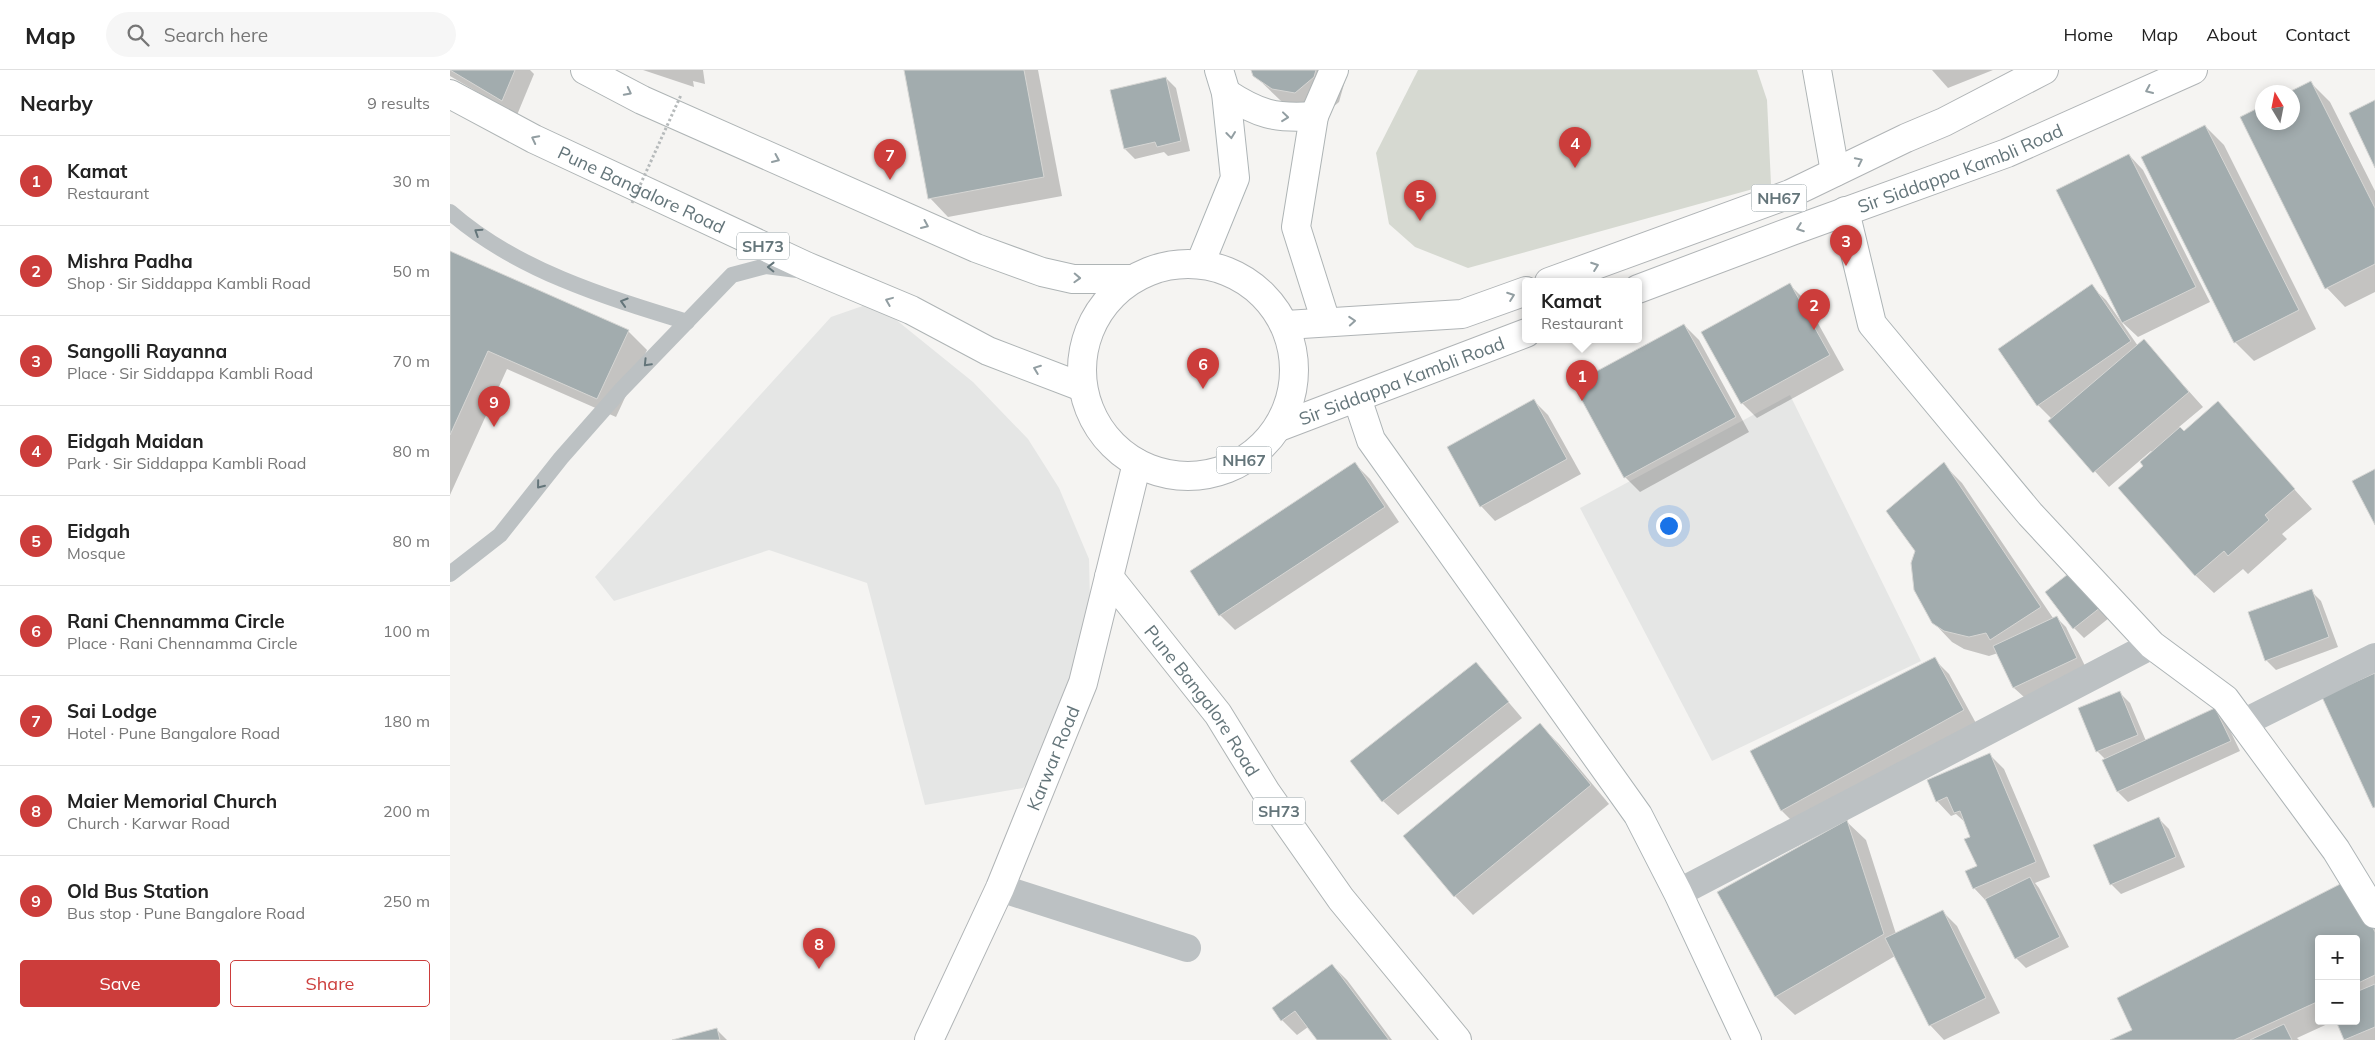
<!DOCTYPE html>
<html lang="en">
<head>
<meta charset="utf-8">
<style>
	body { margin:0; font-family:Mulish,sans-serif; background:#f6f6f6; color:#222 }
	.controls { position:absolute; right:15px; bottom:15px; display:grid; overflow:hidden; border-radius:5px; box-shadow:0 2px 12px #0003 }
	.controls button { width:45px; height:45px; display:grid; place-items:center; padding:0; border:0; border-bottom:1px solid #e0e0e0; background:#fff; color:#222; font:25px sans-serif }
	.compass { position:absolute; left:1805px; top:15px; width:45px; height:45px; border-radius:50%; background:#fff; box-shadow:0 2px 12px #0003; rotate:350deg }
	.you { position:absolute; left:1218px; top:455px; width:18px; height:18px; margin:-12px; border:4px solid #fff; border-radius:50%; background:#1a73e8; box-shadow:0 0 0 8px #1a73e833 }
	.badge { display:grid; place-items:center; width:32px; height:32px; border-radius:50%; background:#cc3d3b; color:#fff; font-size:16px; font-weight:700 }
	.pin { position:absolute; translate:-50% -41px; filter:drop-shadow(0 1px 2px #0008) }
	.pin::after { content:''; position:absolute; top:26px; width:18px; height:15px; background:inherit; clip-path:polygon(0 0,100% 0,50% 100%) }
	.popup { position:absolute; left:1072px; top:208px; width:120px; height:65px; box-sizing:border-box; display:grid; place-content:center; border-radius:5px; background:#fff; filter:drop-shadow(0 1px 4px #0005); font-size:16px; white-space:nowrap; color:#767676 }
	.popup b { font-size:19px; color:#222 }
	.popup::after { content:''; position:absolute; left:50%; top:100%; margin-left:-10px; border:10px solid transparent; border-top-color:#fff }
	.list { margin:0; padding:0; list-style:none }
	h2 { display:flex; justify-content:space-between; align-items:center; height:65px; margin:0; padding:0 20px; font-size:21px }
	h2 small { font-size:16px; font-weight:400; color:#767676 }
	.list li { display:grid; grid-template-columns:32px 1fr auto; gap:15px; align-items:center; box-sizing:border-box; height:90px; padding:0 20px; border-top:1px solid #e0e0e0 }
	.list b { display:block; font-size:19px; white-space:nowrap }
	.list p { margin:0; font-size:16px; white-space:nowrap; color:#767676 }
	.list em { font-size:16px; font-style:normal; color:#767676 }
	.actions { display:flex; gap:10px; padding:15px 20px }
	.actions a { flex:1; padding:11px 0; border:1px solid #cc3d3b; border-radius:5px; text-align:center; font-size:18px; color:#cc3d3b }
	.actions .main { background:#cc3d3b; color:#fff }
	.icon { flex:none; width:28px; height:28px; fill:none; stroke:currentColor; stroke-width:2; stroke-linecap:round; stroke-linejoin:round }
	.map { position:relative; flex:none; width:1925px; height:970px; overflow:hidden }
	header { display:flex; align-items:center; gap:30px; box-sizing:border-box; height:70px; padding:0 25px; background:#fff; border-bottom:1px solid #e0e0e0 }
	header strong { font-size:24px }
	nav { display:flex; gap:28px; margin-inline-start:auto; font-size:18px }
	.search { width:350px; height:45px; background:#f6f6f6; display:flex; align-items:center; gap:12px; box-sizing:border-box; padding:0 18px; border-radius:28px; color:#767676; font-size:19px }
	main { display:flex }
	aside { flex:1; background:#fff }
	.map>svg:first-child { display:block }
	.built { fill:#e5e6e5 }
	.green { fill:#d6d9d1 }
	.shadow { fill:#0003 }
	.building { fill:#a2acae; stroke:#d6d6d4 }
	.lines { fill:none; stroke-linecap:round; stroke-linejoin:round }
	.secondary-casing { stroke:#adb4b6; stroke-width:30 }
	.primary-casing { stroke:#aeb4b5; stroke-width:30 }
	.highway-casing { stroke:#b0b4b6; stroke-width:30 }
	.lane { stroke:#bcc1c3; stroke-width:16 }
	.street { stroke:#bcc1c3; stroke-width:28 }
	.secondary { stroke:#fff; stroke-width:28 }
	.primary { stroke:#fff; stroke-width:28 }
	.highway { stroke:#fff; stroke-width:28 }
	.path-bridge { stroke:#b6babb; stroke-width:3; stroke-dasharray:2.5 2.5; stroke-linecap:butt }
	.oneway { stroke:#929ea2 }
	.oneway2 { stroke:#64757a }
	.labels { text-anchor:middle; dominant-baseline:central; stroke-width:5; stroke-linejoin:round; paint-order:stroke }
	.shield { fill:#fff; stroke:#929ea2; stroke-width:1 }
	.shield-label { font-size:16px; font-weight:bold; fill:#64757a }
	.street-label { font-size:18px; fill:#64757a; stroke:#fff }
</style>
</head>
<body>
<header>
<strong>Map</strong>
<div class="search"><svg class="icon" aria-label="search" viewBox="0 0 24 24"><circle cx="10" cy="10" r="6"/><path d="M15 15l6 6"/></svg>Search here</div>
<nav><a>Home</a><a>Map</a><a>About</a><a>Contact</a></nav>
</header>
<main>
<aside>
<h2>Nearby<small>9 results</small></h2>
<ul class="list">
<li><span class="badge">1</span><div><b>Kamat</b><p>Restaurant</p></div><em>30 m</em></li>
<li><span class="badge">2</span><div><b>Mishra Padha</b><p>Shop · Sir Siddappa Kambli Road</p></div><em>50 m</em></li>
<li><span class="badge">3</span><div><b>Sangolli Rayanna</b><p>Place · Sir Siddappa Kambli Road</p></div><em>70 m</em></li>
<li><span class="badge">4</span><div><b>Eidgah Maidan</b><p>Park · Sir Siddappa Kambli Road</p></div><em>80 m</em></li>
<li><span class="badge">5</span><div><b>Eidgah</b><p>Mosque</p></div><em>80 m</em></li>
<li><span class="badge">6</span><div><b>Rani Chennamma Circle</b><p>Place · Rani Chennamma Circle</p></div><em>100 m</em></li>
<li><span class="badge">7</span><div><b>Sai Lodge</b><p>Hotel · Pune Bangalore Road</p></div><em>180 m</em></li>
<li><span class="badge">8</span><div><b>Maier Memorial Church</b><p>Church · Karwar Road</p></div><em>200 m</em></li>
<li><span class="badge">9</span><div><b>Old Bus Station</b><p>Bus stop · Pune Bangalore Road</p></div><em>250 m</em></li>
</ul>
<div class="actions"><a class="main">Save</a><a>Share</a></div>
</aside>
<div class="map">
<svg width="1925" height="970" viewBox="0 0 1925 970">
	<rect width="100%" height="100%" fill="#f5f4f2"/>
	<!-- built -->
	<g class="built">
		<path d="M424,232L523,312L578,369L609,418L639,489L640,532L629,598L593,696L573,718L475,735L417,513L319,480L164,531L145,507L381,247Z"/>
		<path d="M1340,325L1471,591L1262,691L1130,438Z"/>
	</g>
	<!-- green -->
	<path class="green" d="M968,0H1307L1317,30L1321,114L1018,198L965,177L939,154L926,83Z"/>
	<!-- shadow -->
	<g class="shadow">
		<path d="M0,0H80L84,4L67,45L0,6Z"/>
		<path d="M193,0H253L255,14L243,11L244,17Z"/>
		<path d="M455,0H588L612,126L498,147L480,128Z"/>
		<path d="M803,0H898L889,32L871,47L848,43L830,30L804,5Z"/>
		<path d="M1482,0H1543L1498,18Z"/>
		<path d="M716,8L726,18L740,81L718,86L714,82L685,89L675,79L662,21Z"/>
		<path d="M1861,13L1880,32L1925,121V222L1895,237L1877,218L1792,48L1812,37V52H1842V22Z"/>
		<path d="M1755,56L1774,75L1866,259L1804,291L1785,272Z"/>
		<path d="M1679,85L1693,100L1760,232L1688,267L1673,253L1607,120Z"/>
		<path d="M0,183L178,261L197,280L166,347L57,299L0,425Z"/>
		<path d="M1340,215L1355,230L1394,300L1307,348L1292,333Z"/>
		<path d="M1641,216L1656,230L1688,276L1694,271L1753,337L1729,357L1734,362L1767,333L1862,439L1832,464L1837,469L1798,504L1793,499L1764,523L1745,505L1695,396L1703,382L1701,381L1659,417L1600,351L1602,349L1588,335L1549,279Z"/>
		<path d="M1234,255L1249,270L1299,362L1190,422L1175,407Z"/>
		<path d="M1084,331L1098,345L1131,404L1045,451L1031,436Z"/>
		<path d="M905,394L920,409L949,452L785,560L770,545Z"/>
		<path d="M1493,394L1512,413L1603,548L1606,547L1616,557L1636,598L1574,627L1564,618L1548,583L1539,586L1514,579L1502,572L1483,552L1465,519Z"/>
		<path d="M1622,502L1659,548L1634,568L1624,558Z"/>
		<path d="M1861,521L1871,531L1888,577L1826,600L1816,590Z"/>
		<path d="M1484,589L1499,604L1527,655L1346,755L1332,741L1302,682Z"/>
		<path d="M1026,594L1072,648L948,745L933,731Z"/>
		<path d="M1670,623L1680,633L1696,671L1765,640L1775,650L1790,681L1678,732L1668,722L1654,690L1655,689L1647,681Z"/>
		<path d="M1090,655L1109,674L1159,734L1023,845L1005,826Z"/>
		<path d="M1540,685L1554,699L1600,807L1585,813L1589,818L1619,877L1576,898L1566,888L1538,833L1524,818L1528,797L1522,767L1517,754L1506,744L1501,746L1487,731Z"/>
		<path d="M1709,749L1719,759L1735,797L1671,824L1661,814Z"/>
		<path d="M1397,752L1416,770L1446,864L1492,841L1507,856L1550,943L1494,970L1480,955L1445,886L1345,945L1326,927L1269,822Z"/>
		<path d="M1925,843V970H1895L1887,951H1906V869H1869V951H1884L1847,968L1849,970H1663L1683,961L1668,928Z"/>
		<path d="M882,895L897,910L942,970H868L858,957L847,965L832,950L824,938Z"/>
		<path d="M266,959L277,970H227Z"/>
	</g>
	<!-- building -->
	<g class="building">
		<path d="M0,0H65L52,31Z"/>
		<path d="M454,0H574L594,107L478,129Z"/>
		<path d="M801,0H866L864,7L845,23L822,19L803,6Z"/>
		<path d="M716,7L731,71L707,77L705,72L674,79L660,20Z"/>
		<path d="M1861,11L1925,138V194L1875,219L1790,47L1812,36V52H1842V22H1839Z"/>
		<path d="M1925,30V98L1899,43Z"/>
		<path d="M1755,55L1849,240L1784,273L1691,87Z"/>
		<path d="M1679,84L1746,217L1672,253L1606,120Z"/>
		<path d="M0,181L179,260L147,329L38,281L0,365Z"/>
		<path d="M1340,213L1380,285L1291,334L1251,262Z"/>
		<path d="M1642,214L1681,271L1587,336L1548,279Z"/>
		<path d="M1234,254L1286,347L1174,408L1123,314Z"/>
		<path d="M1694,269L1739,322L1643,403L1598,351Z"/>
		<path d="M1084,329L1117,389L1030,437L997,377Z"/>
		<path d="M1768,331L1845,419L1815,445L1819,450L1778,486L1774,481L1745,506L1668,418L1693,396L1690,392L1730,357L1734,361Z"/>
		<path d="M905,392L935,437L769,546L740,501Z"/>
		<path d="M1494,392L1591,537L1540,570L1536,563L1519,567L1494,561L1482,553L1464,520L1461,493L1465,481L1436,441Z"/>
		<path d="M1925,399V455L1902,411Z"/>
		<path d="M1622,501L1651,537L1623,559L1595,522Z"/>
		<path d="M1862,519L1879,567L1815,591L1798,542Z"/>
		<path d="M1607,546L1627,588L1563,618L1543,576Z"/>
		<path d="M1485,587L1514,640L1331,741L1300,681Z"/>
		<path d="M1026,592L1059,632L932,732L900,691Z"/>
		<path d="M1925,603V737L1923,738L1872,627Z"/>
		<path d="M1670,621L1688,665L1646,682L1628,638Z"/>
		<path d="M1765,638L1781,671L1667,722L1652,690Z"/>
		<path d="M1090,653L1141,715L1004,827L953,766Z"/>
		<path d="M1540,683L1586,792L1523,819L1515,801L1527,796L1514,769L1520,767L1510,741L1504,743L1497,727L1486,732L1477,710Z"/>
		<path d="M1709,747L1726,787L1660,815L1643,775Z"/>
		<path d="M1397,750L1434,864L1325,927L1267,822Z"/>
		<path d="M1580,807L1610,867L1565,889L1535,829Z"/>
		<path d="M1900,809L1925,862V905L1906,914V869H1869V931L1784,970H1660L1682,960L1667,928Z"/>
		<path d="M1493,840L1536,928L1479,956L1435,868Z"/>
		<path d="M882,894L939,970H867L845,941L831,951L822,938Z"/>
		<path d="M1925,914V957L1894,970L1886,951H1906V922Z"/>
		<path d="M1834,954L1842,970H1800Z"/>
		<path d="M267,958L270,970H222Z"/>
	</g>
	<g class="lines">
		<defs>
			<g id="secondary">
				<path d="M1395,141L1422,254L1580,444L1702,575L1775,629L1886,780L1925,844"/>
				<path d="M750,194L785,108L776,23L769,0"/>
				<path d="M907,328L921,370L1188,745L1228,823L1297,970"/>
			</g>
			<g id="primary">
				<path d="M135,0L192,30L526,178L592,202L623,209H682"/>
				<path d="M1367,0L1385,102"/>
				<path d="M776,23C808,44 825,49 864,46"/>
				<path id="s1" d="M0,24L84,69L356,196L461,240L538,281L632,317"/>
				<path d="M876,252L846,157L864,46L884,0"/>
				<path id="s2" d="M659,507L768,644L816,722L891,829L1007,970"/>
			</g>
			<g id="highway">
				<circle cx="738" cy="300" r="106"/>
				<path d="M1099,212L1340,124L1456,68L1494,52L1594,0"/>
				<path id="s3" d="M1188,219L1342,161L1557,83L1743,0"/>
				<path d="M836,255L1012,244L1076,221"/>
				<path id="s4" d="M829,357L1076,263"/>
				<path id="s5" d="M479,970L550,818L633,613L687,393"/>
			</g>
		</defs>
		<!-- secondary casing -->
		<use href="#secondary" class="secondary-casing"/>
		<!-- primary casing -->
		<use href="#primary" class="primary-casing"/>
		<!-- highway casing -->
		<use href="#highway" class="highway-casing"/>
		<!-- lane -->
		<g class="lane">
			<path d="M0,142C66,200 155,227 237,252"/>
			<path d="M0,504L50,465L111,388L171,320L282,205L316,196L347,200"/>
		</g>
		<!-- street -->
		<g class="street">
			<path d="M1793,653L1925,587"/>
			<path d="M550,818L737,878"/>
			<path d="M1228,823L1702,575"/>
		</g>
		<!-- secondary -->
		<use href="#secondary" class="secondary"/>
		<!-- primary -->
		<use href="#primary" class="primary"/>
		<!-- highway -->
		<use href="#highway" class="highway"/>
		<!-- path-bridge -->
		<path class="path-bridge" d="M182,133L231,25"/>
	</g>
	<!-- one-way arrows -->
	<defs><path id="oneway-chevron" d="M-2-3.5L2.5 0L-2 3.5" fill="none" stroke-width="1.6" stroke-linecap="round" stroke-linejoin="round" transform="scale(1.25)"/></defs>
	<g class="oneway">
		<use href="#oneway-chevron" transform="translate(1699 20) rotate(156)"/>
		<use href="#oneway-chevron" transform="translate(178 22) rotate(27)"/>
		<use href="#oneway-chevron" transform="translate(835 47) rotate(6)"/>
		<use href="#oneway-chevron" transform="translate(781 65) rotate(83)"/>
		<use href="#oneway-chevron" transform="translate(85 69) rotate(-153)"/>
		<use href="#oneway-chevron" transform="translate(326 89) rotate(24)"/>
		<use href="#oneway-chevron" transform="translate(1409 91) rotate(-26)"/>
		<use href="#oneway-chevron" transform="translate(475 155) rotate(24)"/>
		<use href="#oneway-chevron" transform="translate(1350 158) rotate(160)"/>
		<use href="#oneway-chevron" transform="translate(1145 196) rotate(-20)"/>
		<use href="#oneway-chevron" transform="translate(627 208) rotate(2)"/>
		<use href="#oneway-chevron" transform="translate(1061 226) rotate(-20)"/>
		<use href="#oneway-chevron" transform="translate(439 231) rotate(-158)"/>
		<use href="#oneway-chevron" transform="translate(902 251) rotate(-4)"/>
		<use href="#oneway-chevron" transform="translate(587 299) rotate(-159)"/>
	</g>
	<g class="oneway2">
		<use href="#oneway-chevron" transform="translate(28 162) rotate(-147)"/>
		<use href="#oneway-chevron" transform="translate(321 197) rotate(-179)"/>
		<use href="#oneway-chevron" transform="translate(174 232) rotate(-163)"/>
		<use href="#oneway-chevron" transform="translate(197 293) rotate(134)"/>
		<use href="#oneway-chevron" transform="translate(90 415) rotate(129)"/>
	</g>
	<g class="labels">
		<!-- shield labels -->
		<g class="shield">
			<rect x="1301.5" y="114.5" width="55" height="27" rx="4"/>
			<rect x="287" y="162.5" width="52" height="27" rx="4"/>
			<rect x="766.5" y="376.5" width="55" height="27" rx="4"/>
			<rect x="803" y="727.5" width="52" height="27" rx="4"/>
		</g>
		<g class="shield-label">
			<text x="1329" y="128">NH67</text>
			<text x="313" y="176">SH73</text>
			<text x="794" y="390">NH67</text>
			<text x="829" y="741">SH73</text>
		</g>
		<!-- street labels -->
		<g class="street-label">
			<text stroke="none"><textPath href="#s3" startOffset="344">Sir Siddappa Kambli Road</textPath></text>
			<text stroke="none"><textPath href="#s1" startOffset="214">Pune Bangalore Road</textPath></text>
			<text stroke="none"><textPath href="#s4" startOffset="131">Sir Siddappa Kambli Road</textPath></text>
			<text stroke="none"><textPath href="#s2" startOffset="155">Pune Bangalore Road</textPath></text>
			<text stroke="none"><textPath href="#s5" startOffset="308">Karwar Road</textPath></text>
		</g>
	</g>
</svg>
<div class="controls">
<button>+</button>
<button>−</button>
</div>
<svg class="compass" viewBox="-18 -18 36 36"><path d="M0-13l5 13h-10z" fill="#e53935"/><path d="M0 13l5-13h-10z" fill="#767676"/></svg>
<div class="you"></div>
<div class="pin badge" style="left:1132px;top:331px">1</div>
<div class="popup"><b>Kamat</b>Restaurant</div>
<div class="pin badge" style="left:1364px;top:260px">2</div>
<div class="pin badge" style="left:1396px;top:196px">3</div>
<div class="pin badge" style="left:1125px;top:98px">4</div>
<div class="pin badge" style="left:970px;top:151px">5</div>
<div class="pin badge" style="left:753px;top:319px">6</div>
<div class="pin badge" style="left:440px;top:110px">7</div>
<div class="pin badge" style="left:369px;top:899px">8</div>
<div class="pin badge" style="left:44px;top:357px">9</div>
</div>
</main>
</body>
</html>
